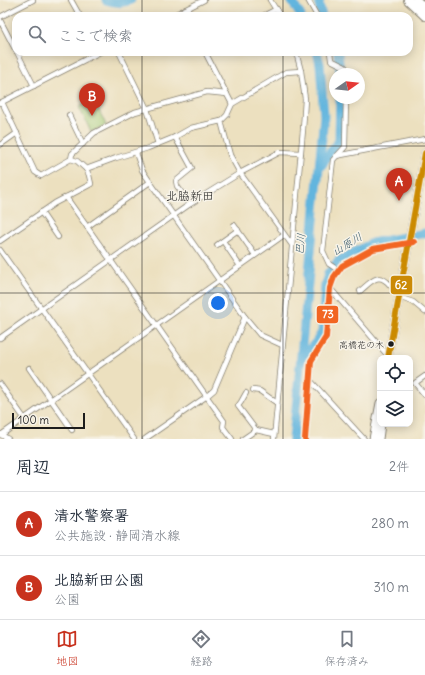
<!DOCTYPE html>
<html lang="ja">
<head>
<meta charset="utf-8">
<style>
	body { margin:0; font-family:Delius,"Klee One",sans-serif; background:#f6f6f7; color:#1f2937 }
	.controls { position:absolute; right:12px; bottom:12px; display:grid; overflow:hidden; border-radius:8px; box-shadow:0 2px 10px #0003 }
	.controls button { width:36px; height:36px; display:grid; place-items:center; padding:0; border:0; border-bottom:1px solid #e0e1e3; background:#fff; color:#1f2937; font:20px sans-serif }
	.compass { position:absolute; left:329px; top:68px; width:36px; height:36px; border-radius:50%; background:#fff; box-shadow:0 2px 10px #0003; rotate:76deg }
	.scale { position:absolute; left:12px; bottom:10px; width:73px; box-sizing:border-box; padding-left:4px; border:2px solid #1c1c1c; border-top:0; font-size:11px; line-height:14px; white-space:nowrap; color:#1c1c1c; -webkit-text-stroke:3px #f7f3e8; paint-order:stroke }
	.you { position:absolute; left:218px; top:303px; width:14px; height:14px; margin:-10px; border:3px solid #fff; border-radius:50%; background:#1a73e8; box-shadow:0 0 0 6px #1a73e833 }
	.badge { display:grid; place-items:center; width:26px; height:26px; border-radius:50%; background:#c8321e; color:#fff; font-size:13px; font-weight:700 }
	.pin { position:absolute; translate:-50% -33px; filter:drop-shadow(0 1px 2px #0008) }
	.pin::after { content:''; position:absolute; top:21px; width:14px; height:12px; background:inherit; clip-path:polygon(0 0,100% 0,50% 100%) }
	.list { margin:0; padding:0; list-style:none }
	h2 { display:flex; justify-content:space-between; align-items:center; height:52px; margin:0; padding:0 16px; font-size:17px }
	h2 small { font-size:13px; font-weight:400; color:#747a83 }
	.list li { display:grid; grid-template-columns:26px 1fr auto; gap:12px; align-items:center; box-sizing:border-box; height:64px; padding:0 16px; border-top:1px solid #e0e1e3 }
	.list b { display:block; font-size:15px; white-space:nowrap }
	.list p { margin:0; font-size:13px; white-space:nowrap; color:#747a83 }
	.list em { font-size:13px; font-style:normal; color:#747a83 }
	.icon { flex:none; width:22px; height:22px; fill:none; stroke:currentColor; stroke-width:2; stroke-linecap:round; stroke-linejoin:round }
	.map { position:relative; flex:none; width:425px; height:439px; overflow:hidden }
	.search { position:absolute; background:#fff; box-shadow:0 2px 10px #0003; left:12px; right:12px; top:12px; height:44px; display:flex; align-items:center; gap:10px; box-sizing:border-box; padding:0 14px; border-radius:12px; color:#747a83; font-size:15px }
	.sheet { height:180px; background:#fff }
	nav { display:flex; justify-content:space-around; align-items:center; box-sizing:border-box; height:56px; border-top:1px solid #e0e1e3; background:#fff; font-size:11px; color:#747a83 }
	nav a { display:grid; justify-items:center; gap:2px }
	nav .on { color:#c8321e }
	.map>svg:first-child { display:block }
	.green { fill:#a5cb75; stroke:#607448 }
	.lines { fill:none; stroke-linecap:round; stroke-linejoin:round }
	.river { stroke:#62b5de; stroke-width:9 }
	.street-casing { stroke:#847e6e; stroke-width:6 }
	.primary-casing { stroke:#847e6e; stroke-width:9 }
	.highway-casing { stroke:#847e6e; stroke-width:10 }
	.street { stroke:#fff; stroke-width:4.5 }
	.primary { stroke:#fff; stroke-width:7 }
	.highway { stroke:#fff; stroke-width:8 }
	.bus-1-casing { stroke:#f7f3e8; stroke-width:9 }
	.bus-2-casing { stroke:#f7f3e8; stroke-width:9 }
	.bus-1 { stroke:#cb8a06; stroke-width:6 }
	.bus-2 { stroke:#f26522; stroke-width:6 }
	.grid { fill:none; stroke:#1c1c1c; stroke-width:1; stroke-opacity:0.55 }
	.bus-dot { fill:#1c1c1c; stroke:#f7f3e8; stroke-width:1.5 }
	.labels { text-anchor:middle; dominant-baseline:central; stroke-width:3; stroke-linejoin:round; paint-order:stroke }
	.bus-label { font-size:9px; fill:#1c1c1c; stroke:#f7f3e8; text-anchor:end }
	.water-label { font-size:11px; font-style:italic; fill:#38596a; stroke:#f7f3e8 }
	.quarter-label { font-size:12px; fill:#1c1c1c; stroke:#f7f3e8 }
	.line-badge { stroke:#f7f3e8; stroke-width:1.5 }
	.badge-label { font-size:11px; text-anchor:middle; font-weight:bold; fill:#fff }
</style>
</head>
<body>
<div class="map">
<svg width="425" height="439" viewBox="0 0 425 439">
	<rect width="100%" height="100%" fill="#f7f3e8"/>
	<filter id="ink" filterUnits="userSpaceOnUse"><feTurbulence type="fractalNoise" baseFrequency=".025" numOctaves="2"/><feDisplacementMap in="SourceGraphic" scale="8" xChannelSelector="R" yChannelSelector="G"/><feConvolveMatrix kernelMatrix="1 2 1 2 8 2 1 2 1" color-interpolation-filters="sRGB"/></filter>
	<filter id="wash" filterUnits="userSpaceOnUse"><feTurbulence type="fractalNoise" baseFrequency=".012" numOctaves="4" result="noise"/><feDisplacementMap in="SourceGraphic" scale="16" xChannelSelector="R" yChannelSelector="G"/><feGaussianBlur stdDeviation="0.9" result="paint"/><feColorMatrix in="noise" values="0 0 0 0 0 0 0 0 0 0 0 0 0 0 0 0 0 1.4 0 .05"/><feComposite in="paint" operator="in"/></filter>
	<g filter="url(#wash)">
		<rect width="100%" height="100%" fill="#ece0bf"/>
		<!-- green -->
		<path class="green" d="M94,100L106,125L91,132L79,107Z"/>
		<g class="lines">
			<!-- river -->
			<g class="river">
				<path d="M106,0C115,3 122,4 131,0"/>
				<path d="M291,0L301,16"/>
				<path d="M320,0L319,4L322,16"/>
				<path d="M338,52L340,74"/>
				<path d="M322,165L328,155L339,141L340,98"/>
				<path d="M301,358L316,342L322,332L325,285L328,274L338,261L372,243L425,233"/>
				<path d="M293,439L324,116L320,64L317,52"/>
			</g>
		</g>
	</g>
	<g filter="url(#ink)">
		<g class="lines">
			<defs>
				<g id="street">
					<path d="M71,0L80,16"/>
					<path d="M270,0L280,16"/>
					<path d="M308,0L317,16"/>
					<path d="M184,10L187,16"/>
					<path d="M172,16L204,0"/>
					<path d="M263,16L277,9"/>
					<path d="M0,17L33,0"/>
					<path d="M0,20L16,51"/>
					<path d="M17,52L34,86"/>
					<path d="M119,52L147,109L158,144"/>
					<path d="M330,52L331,60L345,67L346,74"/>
					<path d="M2,102L35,172L41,176L71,159L72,154L94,133L135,112L207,92L227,94"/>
					<path d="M0,103L100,52"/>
					<path d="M232,104L286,72L301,71"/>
					<path d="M69,115L83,144"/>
					<path d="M221,121L230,155L240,173L292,245"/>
					<path d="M175,137L192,168L176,181L177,186L190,204"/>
					<path d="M0,145L17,133"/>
					<path d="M136,153L142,170L150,182L245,317L214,390L207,396L145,439"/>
					<path d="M336,156L425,139"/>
					<path d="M71,159L77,161L86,169"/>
					<path d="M66,197L224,421L223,427L232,439"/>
					<path d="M41,212L58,237"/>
					<path d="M234,225L255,255"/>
					<path d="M87,227L150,182"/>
					<path d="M0,241L55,203L91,184L89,175L86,169L116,158L148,148L175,137L191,128L221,121L227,115L232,104L205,52"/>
					<path d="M223,241L240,266"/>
					<path d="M217,245L238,230"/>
					<path d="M0,250L134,439"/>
					<path d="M338,270L329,264L323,251L333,160L345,147L346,98"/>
					<path d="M330,288L389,357"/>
					<path d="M360,291C371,282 378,271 390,285C393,288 395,291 400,293"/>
					<path d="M404,299L413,302L425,312"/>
					<path d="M245,317L260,335L282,345"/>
					<path d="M0,338L190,204L240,173L280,152L301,153"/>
					<path d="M29,368L72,430"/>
					<path d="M425,376L415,383L425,395"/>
					<path d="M310,380L364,439"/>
					<path d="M0,384L24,418"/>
					<path d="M253,390L260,391L277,403"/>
					<path d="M246,393L241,402L238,406L256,430"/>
					<path d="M0,434L8,439"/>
					<path d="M1,435L284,235"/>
					<path d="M243,439L256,430L274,434"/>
					<path d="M274,439L303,130L305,99L301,71L296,52"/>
					<path d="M305,439L311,361L326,337L330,288L334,277L342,266L373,249L414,242"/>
				</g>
				<g id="primary">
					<path d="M388,358L425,153"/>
					<path d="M373,439L380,403"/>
					<path d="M379,439L381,424"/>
				</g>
				<g id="highway">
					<path d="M408,0L425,16"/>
					<path d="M416,0L425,8"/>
				</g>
			</defs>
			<!-- street casing -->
			<use href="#street" class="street-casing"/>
			<!-- primary casing -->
			<use href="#primary" class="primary-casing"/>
			<!-- highway casing -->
			<use href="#highway" class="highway-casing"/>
			<!-- street -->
			<use href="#street" class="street"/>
			<!-- primary -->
			<use href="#primary" class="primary"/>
			<!-- highway -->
			<use href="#highway" class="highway"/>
			<defs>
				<path id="bus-1" d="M388,358L425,153"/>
				<path id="bus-2" d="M305,439L311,361L326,337L330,288L334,277L342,266L373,249L414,242"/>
			</defs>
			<!-- bus-1 casing -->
			<use href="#bus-1" class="bus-1-casing"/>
			<!-- bus-2 casing -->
			<use href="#bus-2" class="bus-2-casing"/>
			<!-- bus-1 -->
			<use href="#bus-1" class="bus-1"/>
			<!-- bus-2 -->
			<use href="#bus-2" class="bus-2"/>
		</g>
	</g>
	<!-- grid -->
	<path class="grid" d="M142,0V16M283,0V16M142,52V439M283,52V439M0,146H425M0,293H425"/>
	<!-- markers -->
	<circle class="bus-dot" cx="391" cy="344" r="3.5"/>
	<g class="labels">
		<!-- bus labels -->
		<g class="bus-label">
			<text x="384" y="344">高橋花の木</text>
		</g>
		<!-- water labels -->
		<g class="water-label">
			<text transform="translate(300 244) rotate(-84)">巴川</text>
			<text transform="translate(347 244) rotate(-31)">山原川</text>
		</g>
		<!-- quarter labels -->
		<g class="quarter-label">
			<text x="190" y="195">北脇新田</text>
		</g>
	</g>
	<g class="line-badge">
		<rect x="390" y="275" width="23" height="20" rx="4" fill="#cb8a06"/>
		<rect x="316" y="305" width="23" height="19" rx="4" fill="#f26522"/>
	</g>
	<g class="badge-label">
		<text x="401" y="289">62</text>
		<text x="328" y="318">73</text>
	</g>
</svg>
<div class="controls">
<button><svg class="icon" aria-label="locate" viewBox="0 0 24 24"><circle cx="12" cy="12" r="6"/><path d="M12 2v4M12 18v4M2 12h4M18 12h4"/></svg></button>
<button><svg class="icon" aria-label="layers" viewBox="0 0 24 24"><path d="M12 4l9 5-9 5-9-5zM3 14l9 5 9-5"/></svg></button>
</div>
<svg class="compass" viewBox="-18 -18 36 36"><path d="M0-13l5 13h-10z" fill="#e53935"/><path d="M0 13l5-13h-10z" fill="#747a83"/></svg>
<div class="scale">100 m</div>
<div class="you"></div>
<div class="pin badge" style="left:399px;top:201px">A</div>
<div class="pin badge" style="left:92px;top:116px">B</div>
<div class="search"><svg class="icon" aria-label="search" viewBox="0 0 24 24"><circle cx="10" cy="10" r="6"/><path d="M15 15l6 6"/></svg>ここで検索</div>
</div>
<section class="sheet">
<h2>周辺<small>2件</small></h2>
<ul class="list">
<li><span class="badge">A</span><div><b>清水警察署</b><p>公共施設 · 静岡清水線</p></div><em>280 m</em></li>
<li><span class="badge">B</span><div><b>北脇新田公園</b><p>公園</p></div><em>310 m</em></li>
</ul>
</section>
<nav>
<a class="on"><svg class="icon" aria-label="map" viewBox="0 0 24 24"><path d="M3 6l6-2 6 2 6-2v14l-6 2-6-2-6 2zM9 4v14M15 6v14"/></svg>地図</a>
<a><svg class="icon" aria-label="directions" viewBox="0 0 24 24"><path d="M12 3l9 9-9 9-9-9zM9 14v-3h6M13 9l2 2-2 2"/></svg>経路</a>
<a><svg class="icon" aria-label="saved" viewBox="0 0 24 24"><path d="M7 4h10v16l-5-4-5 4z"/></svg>保存済み</a>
</nav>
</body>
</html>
